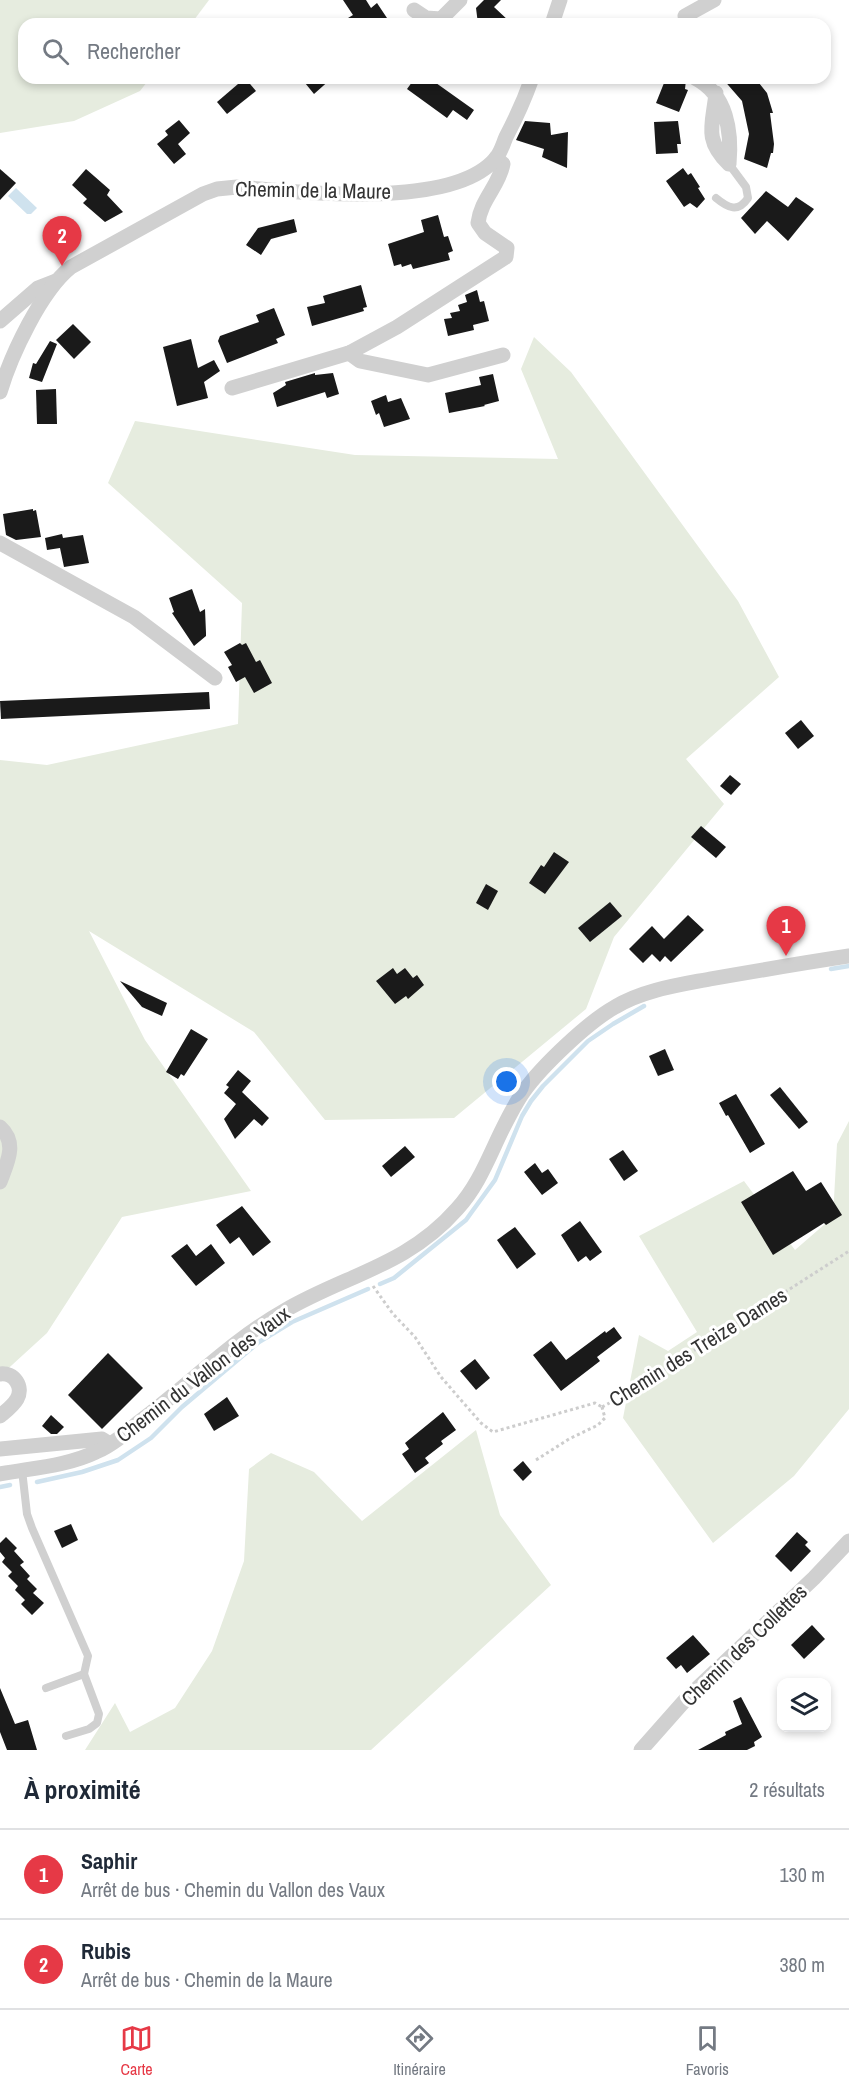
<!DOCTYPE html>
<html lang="fr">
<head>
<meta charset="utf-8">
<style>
	body { margin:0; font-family:"Archivo Narrow",sans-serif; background:#f2f2f3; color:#1f2937 }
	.controls { position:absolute; right:18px; bottom:18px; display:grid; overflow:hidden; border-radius:12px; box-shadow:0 3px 9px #0003 }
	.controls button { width:54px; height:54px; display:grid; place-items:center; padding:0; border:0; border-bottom:2px solid #e0e1e3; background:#fff; color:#1f2937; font:30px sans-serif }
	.you { position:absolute; left:507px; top:1082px; width:21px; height:21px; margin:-15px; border:4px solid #fff; border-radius:50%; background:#1a73e8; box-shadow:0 0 0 9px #1a73e833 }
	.badge { display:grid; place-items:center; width:39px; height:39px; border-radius:50%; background:#e63946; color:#fff; font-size:20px; font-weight:700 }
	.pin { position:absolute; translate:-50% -50px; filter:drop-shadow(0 2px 3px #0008) }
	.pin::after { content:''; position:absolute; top:32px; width:21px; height:18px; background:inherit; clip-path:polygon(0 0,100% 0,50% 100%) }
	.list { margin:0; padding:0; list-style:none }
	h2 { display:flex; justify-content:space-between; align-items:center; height:78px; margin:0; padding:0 24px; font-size:26px }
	h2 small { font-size:20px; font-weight:400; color:#747a83 }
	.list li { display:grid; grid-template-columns:39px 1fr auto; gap:18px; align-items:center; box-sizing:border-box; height:90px; padding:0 24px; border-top:2px solid #e0e1e3 }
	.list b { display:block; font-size:22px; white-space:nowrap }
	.list p { margin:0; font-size:20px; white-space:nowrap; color:#747a83 }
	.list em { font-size:20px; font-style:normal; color:#747a83 }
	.icon { flex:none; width:33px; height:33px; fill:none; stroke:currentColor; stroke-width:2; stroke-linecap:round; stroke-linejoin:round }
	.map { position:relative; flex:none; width:849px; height:1750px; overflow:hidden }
	.search { position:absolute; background:#fff; box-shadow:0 3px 9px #0003; left:18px; right:18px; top:18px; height:66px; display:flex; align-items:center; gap:15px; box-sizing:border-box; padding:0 21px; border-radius:18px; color:#747a83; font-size:22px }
	.sheet { height:258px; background:#fff }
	nav { display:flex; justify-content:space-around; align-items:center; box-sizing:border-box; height:84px; border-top:2px solid #e0e1e3; background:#fff; font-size:16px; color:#747a83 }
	nav a { display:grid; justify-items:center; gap:3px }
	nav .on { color:#e63946 }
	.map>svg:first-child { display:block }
	.green { fill:#e6ecdf }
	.water { fill:#cfe2ee }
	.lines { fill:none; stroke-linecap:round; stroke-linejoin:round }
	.stream { stroke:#cfe2ee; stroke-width:4.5 }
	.building { fill:#1a1a1a }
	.path { stroke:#cdcdcd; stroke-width:3; stroke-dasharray:3 3; stroke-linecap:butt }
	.service { stroke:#d0d0d0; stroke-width:8 }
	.minor { stroke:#d0d0d0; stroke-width:15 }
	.labels { text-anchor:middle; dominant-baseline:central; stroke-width:6; stroke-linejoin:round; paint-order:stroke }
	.street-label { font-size:21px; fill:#333; stroke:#fff }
</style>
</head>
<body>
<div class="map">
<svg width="849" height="1750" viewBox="0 0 849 1750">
	<rect width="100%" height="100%" fill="#fff"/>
	<!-- green -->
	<g class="green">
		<path d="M0,0H209L191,24H24V78H150L140,91L74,121L0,133Z"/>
		<path d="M534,337L571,372L738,601L779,677L686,759L724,804L614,937L586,1009L454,1118L325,1120L254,1032L89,931L145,1040L251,1191L122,1217L47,1333L0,1376V760L47,765L238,724L242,603L108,483L135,421L355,455L558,459L521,369Z"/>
		<path d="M849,1121V1409L794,1476L713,1543L623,1418L639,1335L668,1351L697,1332L639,1236L744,1181L795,1250L833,1217L837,1144Z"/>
		<path d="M476,1430L500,1515L551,1585L371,1750H85L115,1703L130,1732L175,1708L212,1651L244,1561L249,1469L271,1453L314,1472L362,1521Z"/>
	</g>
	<!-- water -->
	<path class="water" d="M16,188L37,208L31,214H27L8,196Z"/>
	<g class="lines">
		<!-- stream -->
		<g class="stream">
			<path d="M831,969L849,966"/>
			<path d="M380,1284L394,1278L466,1220L471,1213L495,1180L522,1116L531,1101L543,1086L588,1041L613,1024L644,1006"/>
			<path d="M37,1482L82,1472L118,1460L151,1438L182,1407L259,1342L292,1322L368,1289"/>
			<path d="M0,1487L10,1485"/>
		</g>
	</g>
	<!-- building -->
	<g class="building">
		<path d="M343,0H366L371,8L377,3L391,24H338L353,15Z"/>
		<path d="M484,0H501L494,7L512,24H478L476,8Z"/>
		<path d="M245,78L256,91L227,114L217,102Z"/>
		<path d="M301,78H332L314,94Z"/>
		<path d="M415,78H429L474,110L467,120L453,110L447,118L407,89Z"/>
		<path d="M666,78L686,80L685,89L688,90L679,112L656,103Z"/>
		<path d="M722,78H755L767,93L773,113H770L774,144L773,153H771L767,168L744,159L749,134L742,101Z"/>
		<path d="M179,120L190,133L178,144L186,154L174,164L157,144L168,135L165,131Z"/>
		<path d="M525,121L550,123L551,135L568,132L567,168L542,157L544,149L516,140Z"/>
		<path d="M678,121L681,144H677L678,153L656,154L654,122Z"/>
		<path d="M683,168L688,175L691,173L700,187L698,188L705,199L697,208L690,203L684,207L666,181Z"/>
		<path d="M0,169L16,183L0,200Z"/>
		<path d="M86,169L110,190L107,195L123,212L105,222L83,203L87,199L72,185Z"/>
		<path d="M766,191L788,207L796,197L814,209L788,241L767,221L755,234L741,218Z"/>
		<path d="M438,215L444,237L448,236L453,251L448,253L450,260L413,269L411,264L402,267L401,264L394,266L388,244L424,232L421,220Z"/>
		<path d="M294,219L297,232L271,239L261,255L246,245L258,228Z"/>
		<path d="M361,285L367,307L363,308L364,311L312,326L307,307L325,303L323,296L326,295Z"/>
		<path d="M477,290L480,302L484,301L489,321L473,325L474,330L448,336L444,319L452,318L450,313L460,311L458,305L467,302L465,295Z"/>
		<path d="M274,308L285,335L276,339L278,343L227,363L218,341L220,336L259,322L256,315Z"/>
		<path d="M73,324L91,342L74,359L56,340Z"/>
		<path d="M191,339L198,368L214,360L220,371L204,382L208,398L177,406L163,347Z"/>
		<path d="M50,341L57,344L42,382L29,378L33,363L36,364Z"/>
		<path d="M315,373V375L333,373L339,394L327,398L325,392L277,407L273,393L286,385L285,382Z"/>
		<path d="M493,374L499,401L484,405L485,406L449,413L445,393L481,385L479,377Z"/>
		<path d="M56,389L57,424H37L36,390Z"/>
		<path d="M386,395L388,402L401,398L410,419L384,427L379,413L376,415L371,401Z"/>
		<path d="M33,509V511L36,510L41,537L16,540L6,535L3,514Z"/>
		<path d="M62,534L63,538L83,535L89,563L64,567L60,548L47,550L45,538Z"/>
		<path d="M192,589L200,612L205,609L206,633V636L194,646L172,613L174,612L169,598Z"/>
		<path d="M240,643L242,645L246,643L256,662L260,660L272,683L254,693L245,677L236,682L228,667L232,665L224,652Z"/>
		<path d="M209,692L210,709L1,719L0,701Z"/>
		<path d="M801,720L814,736L798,749L785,733Z"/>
		<path d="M730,775L741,784L731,795L720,786Z"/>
		<path d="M701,826L726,847L716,858L691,837Z"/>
		<path d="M554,852L569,862L545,894L529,883L541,865L544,867Z"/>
		<path d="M486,884L498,891L488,910L476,903Z"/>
		<path d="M610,902L622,916L590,942L578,928Z"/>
		<path d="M688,915L704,930L671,962L665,956L660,962L652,954L643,963L629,949L652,926L664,939Z"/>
		<path d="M393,968L397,974L405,968L413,978L417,975L424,985L408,999L406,996L395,1004L376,981Z"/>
		<path d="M120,981L167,1003L162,1016L142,1007Z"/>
		<path d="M191,1029L208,1039L184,1076L181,1074L178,1079L166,1072Z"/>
		<path d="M665,1049L674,1070L658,1076L649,1056Z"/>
		<path d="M238,1070L251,1081L242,1092L269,1118L262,1126L254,1119L235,1139L224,1119L236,1104L224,1093L229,1087L226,1085Z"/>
		<path d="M780,1087L808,1122L799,1129L770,1095Z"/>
		<path d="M736,1094L765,1144L750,1153L728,1115L726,1116L719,1103Z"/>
		<path d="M405,1146L415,1157L391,1177L382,1166Z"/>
		<path d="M623,1150L638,1171L624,1181L609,1159Z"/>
		<path d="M535,1163L542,1173L548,1169L558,1183L542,1195L524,1172Z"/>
		<path d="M793,1171L806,1191L821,1182L842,1215L826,1225L824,1223L773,1255L741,1202Z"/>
		<path d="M242,1206L271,1242L253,1256L239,1237L230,1244L216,1225Z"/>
		<path d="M580,1221L602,1252L590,1261L586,1256L578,1262L561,1235Z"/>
		<path d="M515,1227L536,1254L517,1269L497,1240Z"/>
		<path d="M187,1244L196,1256L211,1244L225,1263L196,1286L171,1256Z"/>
		<path d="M614,1327L622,1338L597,1357L600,1361L561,1391L533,1355L551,1341L566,1360L605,1331L606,1333Z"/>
		<path d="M108,1353L143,1388L102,1429L68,1395Z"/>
		<path d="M475,1359L490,1378L476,1390L460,1371Z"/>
		<path d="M227,1397L239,1416L214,1431L204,1414Z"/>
		<path d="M443,1412L456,1430L441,1441L443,1444L425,1458L429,1463L415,1473L402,1454L409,1449L405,1443Z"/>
		<path d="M51,1415L64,1427L57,1434H51L42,1426Z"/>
		<path d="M523,1461L532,1472L523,1481L513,1470Z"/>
		<path d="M71,1524L78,1540L62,1548L54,1531Z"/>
		<path d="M797,1532L808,1542L805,1545L811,1551L791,1572L775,1556Z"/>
		<path d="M6,1537L17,1548L14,1551L24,1562L20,1565L30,1576L27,1579L37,1589L33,1593L44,1603L32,1615L21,1604L25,1600L15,1590L18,1586L8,1576L12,1572L2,1562L5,1558L0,1552V1543Z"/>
		<path d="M812,1625L825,1639L804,1659L791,1645Z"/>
		<path d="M693,1635L710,1654L687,1673L681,1665L676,1669L666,1658Z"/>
		<path d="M0,1688L15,1724L28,1720L37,1750H7L0,1732Z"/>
		<path d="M741,1697L762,1737L754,1742L755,1746L747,1750H698L726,1735L725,1732L742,1724L733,1701Z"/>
	</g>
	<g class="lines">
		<!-- path -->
		<g class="path">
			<path d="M373,1286L393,1314L415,1337L441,1377L481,1423L493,1432L595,1403L602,1407"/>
			<path d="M602,1407L628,1393L849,1251"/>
			<path d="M536,1460L569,1439L598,1425L605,1418L602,1407"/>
		</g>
		<!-- service -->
		<g class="service">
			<path d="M716,198C728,208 738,213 748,198L746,187L729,164"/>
			<path d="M22,1470L27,1514L32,1528L88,1656L84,1674L46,1688"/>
			<path d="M66,1736L89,1729L97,1723L99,1714L84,1674"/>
		</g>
		<!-- minor -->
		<g class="minor">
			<path d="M414,10L426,18L441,19L460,0"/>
			<path d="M685,16L714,0"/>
			<path d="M552,24L560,0"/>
			<path d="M695,78C727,94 732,132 729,164C703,139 713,124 716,93"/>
			<path d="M0,321L38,288L56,281"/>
			<path d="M349,353L360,361L428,375L503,355"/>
			<path d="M232,388L349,353L397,327L506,257L507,248L485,233L478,223C481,199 499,186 503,164L496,158"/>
			<path d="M0,392C11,355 41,291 71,267L203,194L217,189L237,187C299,192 454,210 496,158C501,152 503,144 506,137C516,118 525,98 532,78"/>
			<path d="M0,543L134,617L215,678"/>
			<path d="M0,1127C18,1143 7,1163 0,1182"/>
			<path d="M0,1374C14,1372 24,1387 17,1399C13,1406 6,1411 0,1416"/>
			<path d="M0,1449L102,1439L110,1444"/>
			<path d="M0,1474C32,1468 67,1466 96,1452C112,1445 126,1433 139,1422C188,1386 231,1341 284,1311C345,1275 407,1266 457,1209C479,1185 489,1156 503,1128C509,1116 516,1102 524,1091C542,1066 588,1022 615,1007C643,990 679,985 710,979C756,971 803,963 849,956"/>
			<path d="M641,1750L687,1698L814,1578L849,1541"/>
		</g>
	</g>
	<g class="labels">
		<!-- street labels -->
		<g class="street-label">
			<text transform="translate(313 190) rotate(1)">Chemin de la Maure</text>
			<text transform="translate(698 1347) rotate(-32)">Chemin des Treize Dames</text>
			<text transform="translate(203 1374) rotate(-37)">Chemin du Vallon des Vaux</text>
			<text transform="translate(744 1645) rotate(-44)">Chemin des Collettes</text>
		</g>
	</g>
</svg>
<div class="controls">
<button><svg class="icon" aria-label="layers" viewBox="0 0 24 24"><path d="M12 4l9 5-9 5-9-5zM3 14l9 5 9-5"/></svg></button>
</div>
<div class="you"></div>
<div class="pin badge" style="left:786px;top:956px">1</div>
<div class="pin badge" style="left:62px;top:266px">2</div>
<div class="search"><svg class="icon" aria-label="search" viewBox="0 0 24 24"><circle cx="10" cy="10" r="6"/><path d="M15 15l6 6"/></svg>Rechercher</div>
</div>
<section class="sheet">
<h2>À proximité<small>2 résultats</small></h2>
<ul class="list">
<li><span class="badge">1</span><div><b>Saphir</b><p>Arrêt de bus · Chemin du Vallon des Vaux</p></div><em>130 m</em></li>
<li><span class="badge">2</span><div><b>Rubis</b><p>Arrêt de bus · Chemin de la Maure</p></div><em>380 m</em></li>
</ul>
</section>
<nav>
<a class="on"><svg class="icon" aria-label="map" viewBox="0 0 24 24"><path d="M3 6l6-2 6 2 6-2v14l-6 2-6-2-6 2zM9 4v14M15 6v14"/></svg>Carte</a>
<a><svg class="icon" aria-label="directions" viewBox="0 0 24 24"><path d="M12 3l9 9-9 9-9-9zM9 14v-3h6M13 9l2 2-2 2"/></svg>Itinéraire</a>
<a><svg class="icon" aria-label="saved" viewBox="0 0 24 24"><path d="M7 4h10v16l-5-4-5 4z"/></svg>Favoris</a>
</nav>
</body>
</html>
